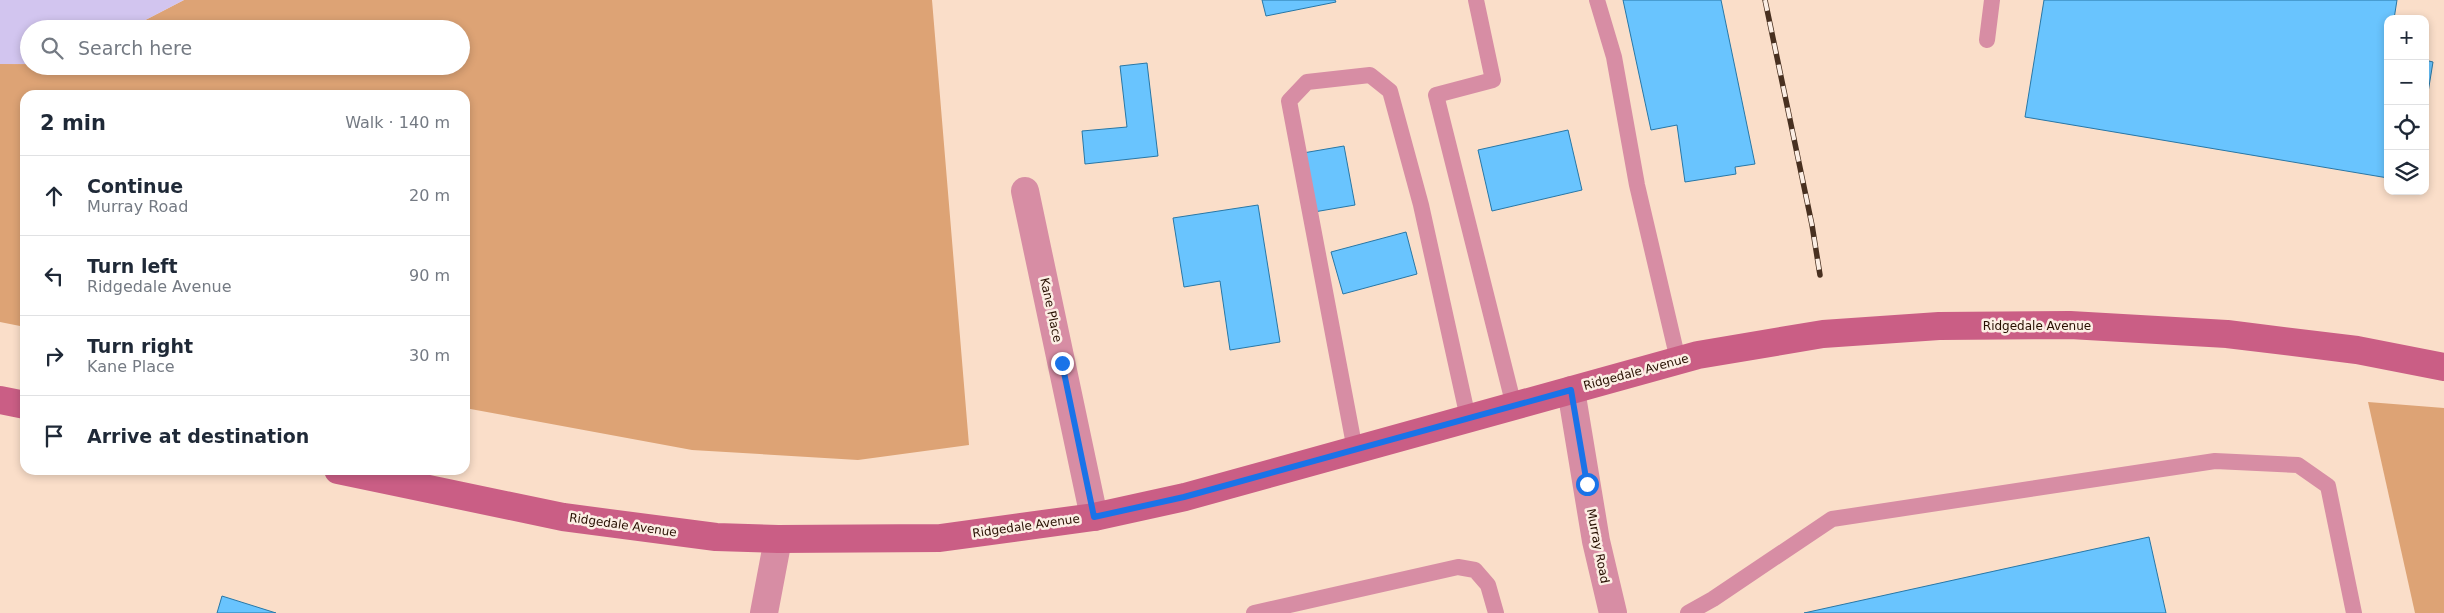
<!DOCTYPE html>
<html lang="en">
<head>
<meta charset="utf-8">
<style>
	body { margin:0; font-family:"DejaVu Sans",sans-serif; background:#f2f2f3; color:#1f2937 }
	.controls { position:absolute; right:15px; top:15px; display:grid; overflow:hidden; border-radius:10px; box-shadow:0 2px 8px #0003 }
	.controls button { width:45px; height:45px; display:grid; place-items:center; padding:0; border:0; border-bottom:1px solid #e0e1e3; background:#fff; color:#1f2937; font:25px sans-serif }
	.stop { position:absolute; width:15px; height:15px; margin:-11px; border:4px solid #1a73e8; border-radius:50%; background:#fff }
	.stop.end { background:#1a73e8; border-color:#fff; box-shadow:0 1px 5px #0008 }
	.list { margin:0; padding:0; list-style:none }
	h2 { display:flex; justify-content:space-between; align-items:center; height:65px; margin:0; padding:0 20px; font-size:21px }
	h2 small { font-size:16px; font-weight:400; color:#747a83 }
	.list li { display:grid; grid-template-columns:32px 1fr auto; gap:15px; align-items:center; box-sizing:border-box; height:80px; padding:0 20px; border-top:1px solid #e0e1e3 }
	.list b { display:block; font-size:19px; white-space:nowrap }
	.list p { margin:0; font-size:16px; white-space:nowrap; color:#747a83 }
	.list em { font-size:16px; font-style:normal; color:#747a83 }
	.icon { flex:none; width:28px; height:28px; fill:none; stroke:currentColor; stroke-width:2; stroke-linecap:round; stroke-linejoin:round }
	.map { position:relative; flex:none; width:2444px; height:613px; overflow:hidden }
	.search { position:absolute; background:#fff; box-shadow:0 2px 8px #0003; left:20px; top:20px; width:450px; height:55px; display:flex; align-items:center; gap:12px; box-sizing:border-box; padding:0 18px; border-radius:28px; color:#747a83; font-size:19px }
	.panel { position:absolute; background:#fff; box-shadow:0 2px 8px #0003; left:20px; top:90px; width:450px; height:385px; border-radius:15px }
	.map>svg:first-child { display:block }
	.green { fill:#dda375 }
	.water { fill:#d2c5ef }
	.building { fill:#69c4fe; stroke:#2877a6 }
	.lines { fill:none; stroke-linecap:round; stroke-linejoin:round }
	.service { stroke:#d78da4; stroke-width:16 }
	.minor { stroke:#d78da4; stroke-width:28 }
	.secondary { stroke:#ca5e85; stroke-width:28 }
	.rail-casing { stroke:#483020; stroke-width:5.5 }
	.rail { stroke:#fceee4; stroke-width:4; stroke-dasharray:11; stroke-linecap:butt }
	.route { stroke:#1a73e8; stroke-width:6 }
	.labels { text-anchor:middle; dominant-baseline:central; stroke-width:5; stroke-linejoin:round; paint-order:stroke }
	.street-label { font-size:12px; fill:#270f00; stroke:#fceee4 }
</style>
</head>
<body>
<div class="map">
<svg width="2444" height="613" viewBox="0 0 2444 613">
	<rect width="100%" height="100%" fill="#fadec9"/>
	<!-- green -->
	<g class="green">
		<path d="M184,0H932L969,445L858,460L692,450L465,408V95H25V327L0,322V64L461,66V29H128Z"/>
		<path d="M2368,402L2444,408V613H2415Z"/>
	</g>
	<!-- water -->
	<path class="water" d="M0,0H184L128,29H29V64H0Z"/>
	<!-- building -->
	<g class="building">
		<path d="M1262,0H1335L1336,2L1266,16Z"/>
		<path d="M1623,0H1721L1755,164L1735,167L1736,174L1685,182L1677,125L1651,130Z"/>
		<path d="M2044,0H2397L2394,19H2388V178L2025,117Z"/>
		<path d="M2425,60L2433,62L2425,111Z"/>
		<path d="M1147,63L1158,156L1085,164L1082,131L1127,127L1120,66Z"/>
		<path d="M1568,130L1582,190L1492,211L1478,150Z"/>
		<path d="M1344,146L1355,205L1314,212L1303,153Z"/>
		<path d="M1258,205L1280,342L1230,350L1220,281L1184,287L1173,218Z"/>
		<path d="M1406,232L1417,274L1343,294L1331,252Z"/>
		<path d="M2149,537L2166,613H1804Z"/>
		<path d="M222,596L276,613H217Z"/>
	</g>
	<g class="lines">
		<!-- service -->
		<g class="service">
			<path d="M1476,0L1493,80L1436,95L1514,406"/>
			<path d="M1597,0L1614,57L1637,185L1678,360"/>
			<path d="M1987,40L1992,0"/>
			<path d="M1355,450L1289,101L1307,82L1370,75L1390,91L1421,205L1468,418"/>
			<path d="M1254,613L1458,567L1475,570L1488,585L1496,613"/>
			<path d="M1688,613L1713,599L1832,519L2215,461L2298,465L2328,486L2354,613"/>
		</g>
		<!-- minor -->
		<g class="minor">
			<path d="M1025,191L1094,517"/>
			<path d="M1571,390L1596,541L1613,613"/>
			<path d="M764,613L778,539"/>
		</g>
		<!-- secondary -->
		<g class="secondary">
			<path d="M0,400L25,405"/>
			<path d="M338,470L563,517L716,537L778,539L940,538L1094,517L1185,497L1698,355L1823,334L1939,326L2070,325L2227,334L2357,350L2444,367"/>
		</g>
		<defs>
			<path id="rail" d="M1765,0L1812,225L1820,275"/>
		</defs>
		<!-- rail casing -->
		<use href="#rail" class="rail-casing"/>
		<!-- rail -->
		<use href="#rail" class="rail"/>
	</g>
	<g class="lines">
		<!-- route -->
		<path class="route" d="M1062,363L1094,517L1184,497L1571,390L1587,484"/>
	</g>
	<g class="labels">
		<!-- street labels -->
		<g class="street-label">
			<text transform="translate(1051 310) rotate(78)">Kane Place</text>
			<text x="2037" y="326">Ridgedale Avenue</text>
			<text transform="translate(1636 372) rotate(-15)">Ridgedale Avenue</text>
			<text transform="translate(623 525) rotate(8)">Ridgedale Avenue</text>
			<text transform="translate(1026 526) rotate(-8)">Ridgedale Avenue</text>
			<text transform="translate(1598 546) rotate(79)">Murray Road</text>
		</g>
	</g>
</svg>
<div class="controls">
<button>+</button>
<button>−</button>
<button><svg class="icon" aria-label="locate" viewBox="0 0 24 24"><circle cx="12" cy="12" r="6"/><path d="M12 2v4M12 18v4M2 12h4M18 12h4"/></svg></button>
<button><svg class="icon" aria-label="layers" viewBox="0 0 24 24"><path d="M12 4l9 5-9 5-9-5zM3 14l9 5 9-5"/></svg></button>
</div>
<div class="stop" style="left:1587px;top:484px"></div>
<div class="stop end" style="left:1062px;top:363px"></div>
<div class="search"><svg class="icon" aria-label="search" viewBox="0 0 24 24"><circle cx="10" cy="10" r="6"/><path d="M15 15l6 6"/></svg>Search here</div>
<section class="panel">
<h2>2 min<small>Walk · 140 m</small></h2>
<ul class="list">
<li><svg class="icon" aria-label="ahead" viewBox="0 0 24 24"><path d="M12 20V5M6 11l6-6 6 6"/></svg><div><b>Continue</b><p>Murray Road</p></div><em>20 m</em></li>
<li><svg class="icon" aria-label="left" viewBox="0 0 24 24"><path d="M17 20v-9H6M10 6l-5 5 5 5"/></svg><div><b>Turn left</b><p>Ridgedale Avenue</p></div><em>90 m</em></li>
<li><svg class="icon" aria-label="right" viewBox="0 0 24 24"><path d="M7 20v-9h11M14 6l5 5-5 5"/></svg><div><b>Turn right</b><p>Kane Place</p></div><em>30 m</em></li>
<li><svg class="icon" aria-label="arrive" viewBox="0 0 24 24"><path d="M6 21V4h12l-3 4 3 4H6"/></svg><div><b>Arrive at destination</b></div></li>
</ul>
</section>
</div>
</body>
</html>
